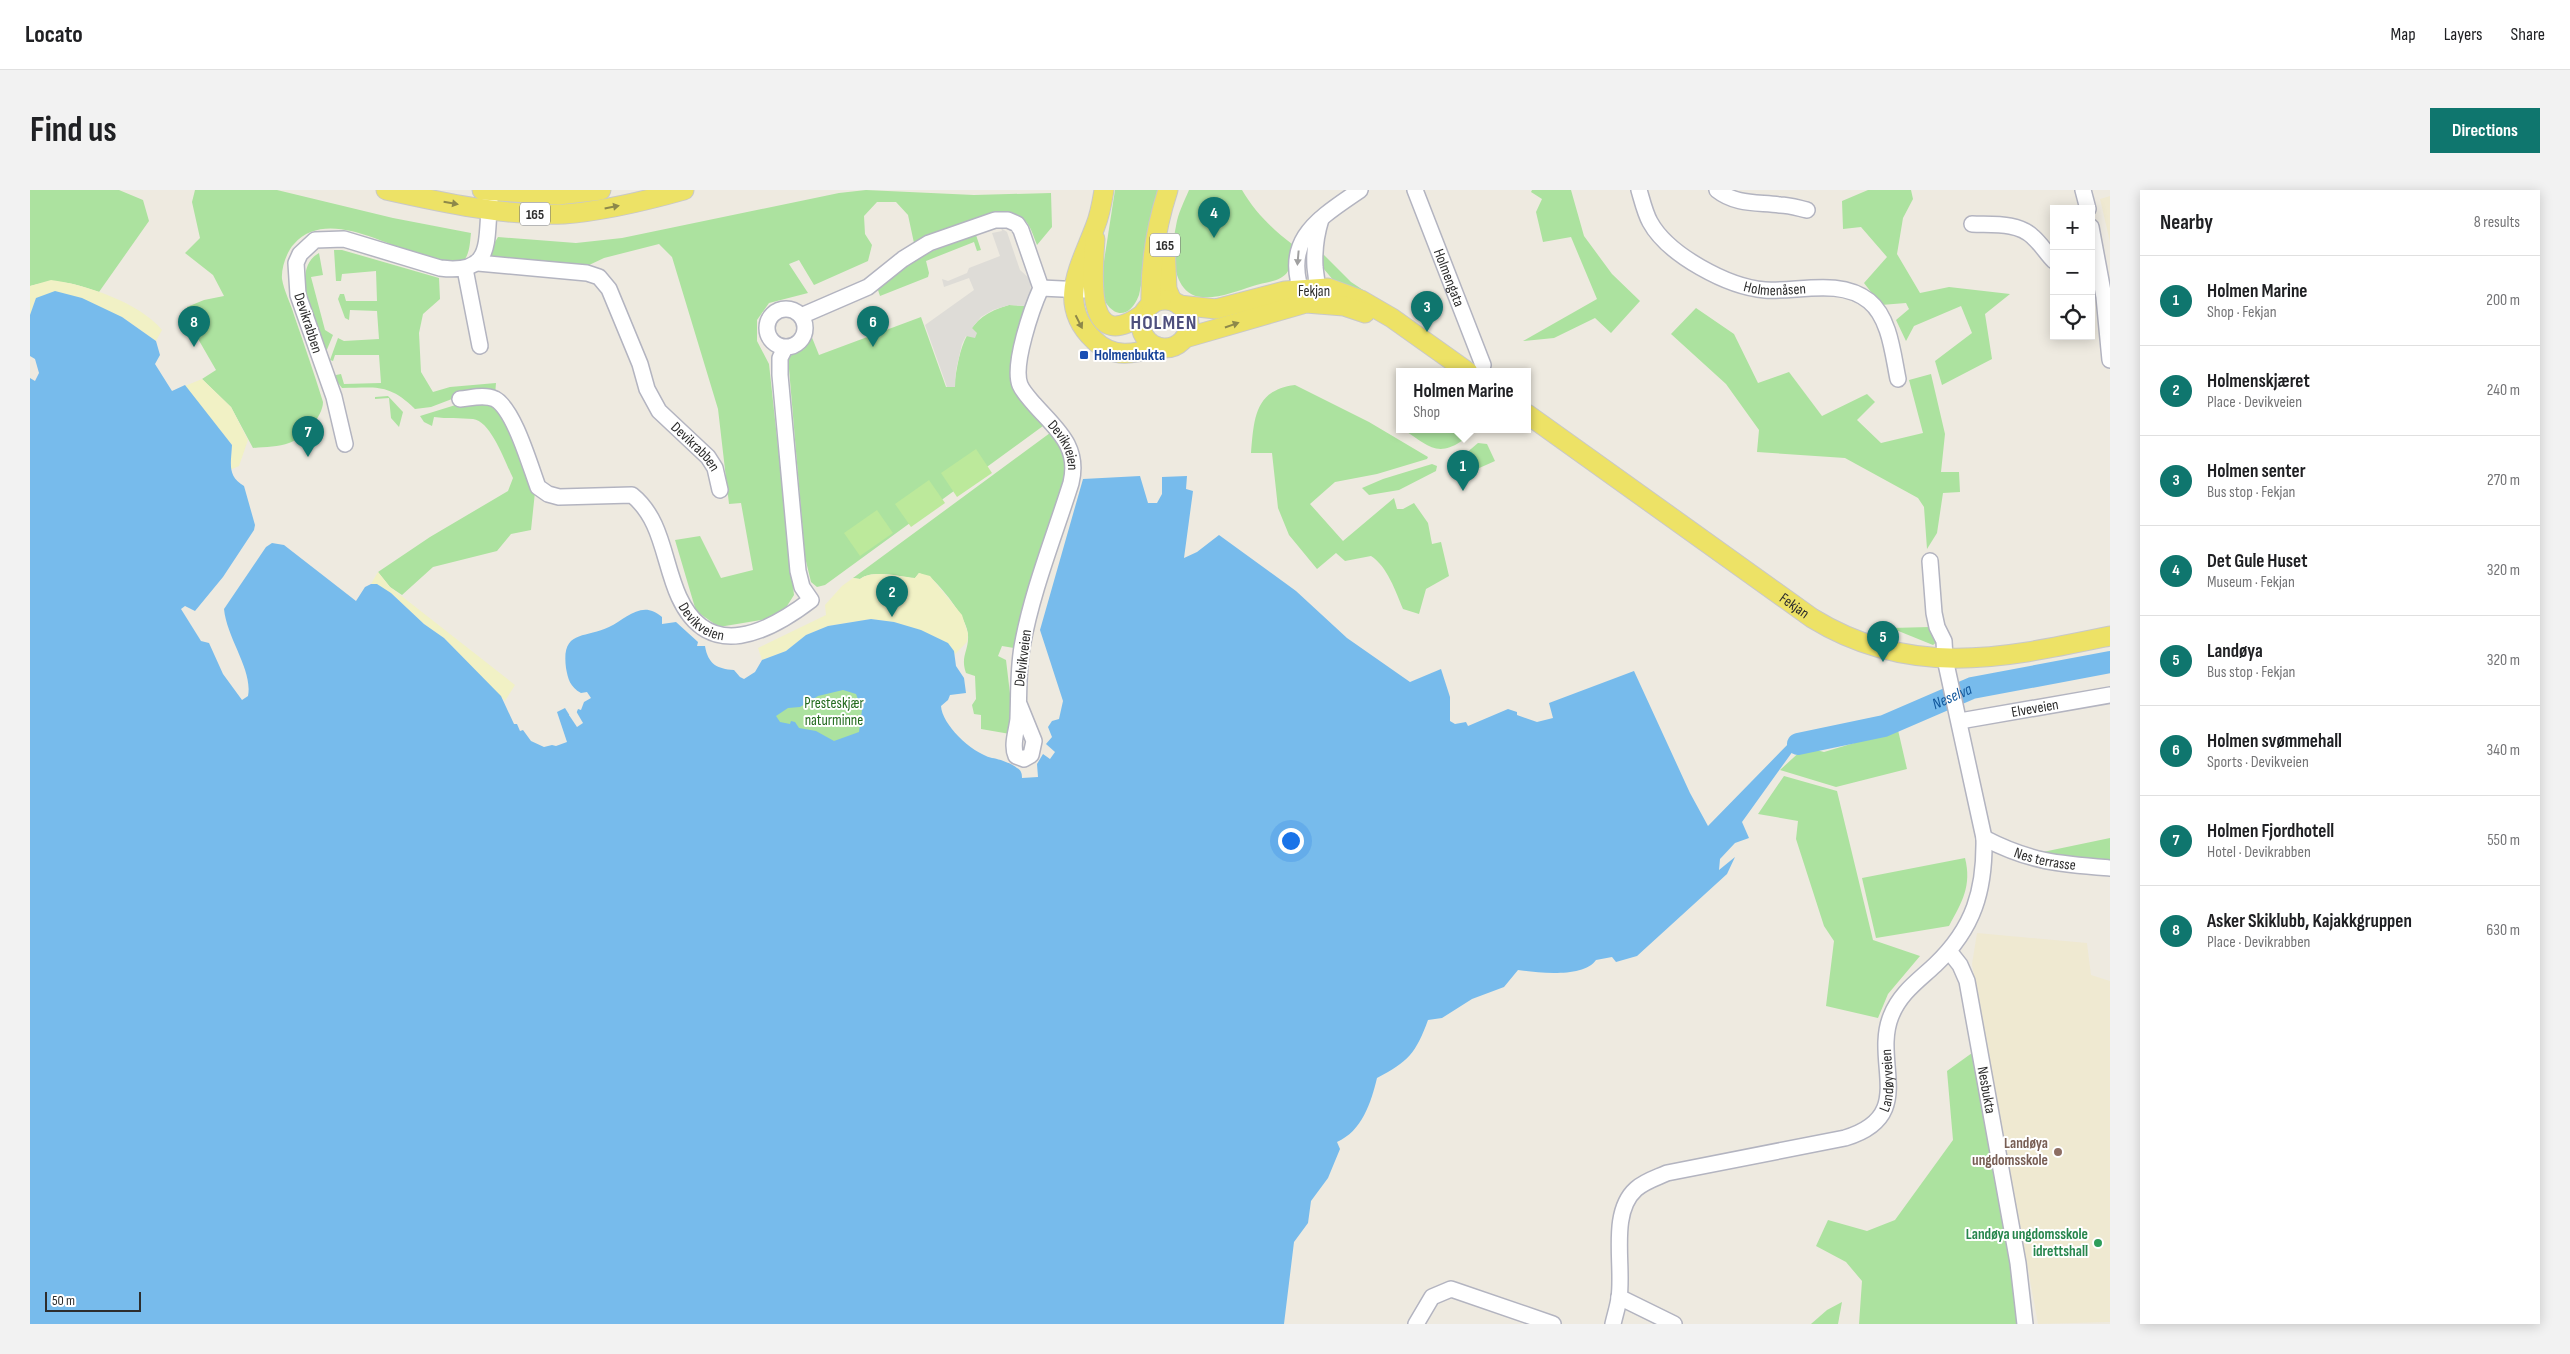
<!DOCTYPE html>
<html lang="en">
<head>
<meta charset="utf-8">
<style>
	body { margin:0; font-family:"Sofia Sans Condensed",sans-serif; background:#f2f2f2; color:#202124 }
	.controls { position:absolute; right:15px; top:15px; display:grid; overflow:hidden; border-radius:0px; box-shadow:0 2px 12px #0003 }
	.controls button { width:45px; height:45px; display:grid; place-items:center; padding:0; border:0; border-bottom:1px solid #e0e0e0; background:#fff; color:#202124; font:25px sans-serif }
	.scale { position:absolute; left:15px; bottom:12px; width:96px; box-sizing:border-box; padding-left:5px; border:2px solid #2d2d2d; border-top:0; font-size:14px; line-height:18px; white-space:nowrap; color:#2d2d2d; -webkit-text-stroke:4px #fff; paint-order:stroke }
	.you { position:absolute; left:1260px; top:650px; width:18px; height:18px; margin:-12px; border:4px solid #fff; border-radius:50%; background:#1a73e8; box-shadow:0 0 0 8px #1a73e833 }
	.badge { display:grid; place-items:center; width:32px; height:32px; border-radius:50%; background:#0f766e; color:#fff; font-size:16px; font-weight:700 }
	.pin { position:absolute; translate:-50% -41px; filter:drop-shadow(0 1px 2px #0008) }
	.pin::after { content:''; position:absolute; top:26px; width:18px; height:15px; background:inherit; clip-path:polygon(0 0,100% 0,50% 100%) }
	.popup { position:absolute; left:1366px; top:178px; width:135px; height:65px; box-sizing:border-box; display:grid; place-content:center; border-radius:0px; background:#fff; filter:drop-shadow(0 1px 4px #0005); font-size:16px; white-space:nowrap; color:#757577 }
	.popup b { font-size:19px; color:#202124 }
	.popup::after { content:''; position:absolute; left:50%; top:100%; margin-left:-10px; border:10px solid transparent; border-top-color:#fff }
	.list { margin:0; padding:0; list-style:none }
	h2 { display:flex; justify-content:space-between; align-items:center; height:65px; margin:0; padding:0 20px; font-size:21px }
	h2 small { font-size:16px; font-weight:400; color:#757577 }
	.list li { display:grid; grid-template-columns:32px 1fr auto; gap:15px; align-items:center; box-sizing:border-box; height:90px; padding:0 20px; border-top:1px solid #e0e0e0 }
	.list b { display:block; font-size:19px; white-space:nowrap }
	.list p { margin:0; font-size:16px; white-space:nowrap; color:#757577 }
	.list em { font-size:16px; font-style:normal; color:#757577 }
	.icon { flex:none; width:28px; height:28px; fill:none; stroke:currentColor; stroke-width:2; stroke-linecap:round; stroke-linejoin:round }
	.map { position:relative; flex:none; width:2080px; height:1134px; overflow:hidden; border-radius:0px }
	header { display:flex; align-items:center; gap:30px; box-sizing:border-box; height:70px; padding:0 25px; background:#fff; border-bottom:1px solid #e0e0e0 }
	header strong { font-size:24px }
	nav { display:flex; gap:28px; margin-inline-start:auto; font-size:18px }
	.intro { display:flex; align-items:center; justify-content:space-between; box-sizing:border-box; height:120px; padding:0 30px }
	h1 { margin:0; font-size:35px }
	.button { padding:12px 22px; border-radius:0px; background:#0f766e; color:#fff; font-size:18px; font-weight:700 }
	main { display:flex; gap:30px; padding:0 30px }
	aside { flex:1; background:#fff; border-radius:0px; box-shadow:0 2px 12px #0003 }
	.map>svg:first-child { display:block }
	.education { fill:#efe9d1 }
	.green { fill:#ace29f }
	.sand { fill:#f1f1c5 }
	.pitch { fill:#bce99b }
	.plaza { fill:#dedcd7 }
	.water { fill:#77bbec; fill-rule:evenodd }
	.pier { fill:#eeeae0 }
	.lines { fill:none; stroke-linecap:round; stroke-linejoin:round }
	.river { stroke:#77bbec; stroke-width:22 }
	.minor-casing { stroke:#b3b4c0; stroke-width:18 }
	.major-casing { stroke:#c8c8c8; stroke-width:21 }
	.minor { stroke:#fff; stroke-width:15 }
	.major { stroke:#ede266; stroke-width:19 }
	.oneway { fill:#8d884a }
	.oneway2 { fill:#a0a0a0 }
	.transit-dot { fill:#1a4fb4; stroke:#fff; stroke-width:2 }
	.education-dot { fill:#8d6e63; stroke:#fff; stroke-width:2 }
	.leisure-dot { fill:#2e9e5b; stroke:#fff; stroke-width:2 }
	.labels { text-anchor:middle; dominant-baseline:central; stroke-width:4; stroke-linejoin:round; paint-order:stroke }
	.shield { fill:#fff; stroke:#6c6c6c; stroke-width:1 }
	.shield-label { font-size:14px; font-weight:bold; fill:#2d2d2d }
	.street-label { font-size:15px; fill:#2d2d2d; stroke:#fff }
	.transit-label { font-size:15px; font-weight:bold; fill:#164399; stroke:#fff; text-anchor:start }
	.park-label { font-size:15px; fill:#226a1d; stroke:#fff }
	.education-label { font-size:15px; font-weight:bold; fill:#785e54; stroke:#fff; text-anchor:end }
	.leisure-label { font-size:15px; font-weight:bold; fill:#27864d; stroke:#fff; text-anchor:end }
	.water-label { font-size:16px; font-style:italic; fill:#12589d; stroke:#fff }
	.district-label { font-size:20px; font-weight:bold; letter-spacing:1px; fill:#4e4f7d; stroke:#fff }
</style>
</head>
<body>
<header>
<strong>Locato</strong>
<nav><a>Map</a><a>Layers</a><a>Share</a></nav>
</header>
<div class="intro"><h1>Find us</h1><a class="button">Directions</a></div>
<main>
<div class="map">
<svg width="2080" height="1134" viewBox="0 0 2080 1134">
	<rect width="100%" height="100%" fill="#eeeae0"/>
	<!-- education -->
	<g class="education">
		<path d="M2080,6V52L2070,9Z"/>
		<path d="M1947,743L2057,753L2061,785L2080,791V1132L2008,1134L1942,774Z"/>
	</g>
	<!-- green -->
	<g class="green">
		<path d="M0,0H89L113,10L119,31L69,102C42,93 28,88 0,96Z"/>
		<path d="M165,0H247L363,28L441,43C440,51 440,62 435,69C410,97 309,3 264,54C257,61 251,78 252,89C254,101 261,114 264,125C274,154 284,183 293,212C293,227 273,248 259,253C249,257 234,257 223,258L201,217L172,189L186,180L156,128L157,117L174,110L194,106L183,85L155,63L170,48L162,12Z"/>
		<path d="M836,0L944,5L1021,3L1022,37L1007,55C999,34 997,23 971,23L884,53L878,25L866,12H847L834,26L835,44L842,55L838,71L784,95L769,70L759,74L778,103L739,113L727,130V151L739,174L764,405L750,427L689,437L666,421L645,350L670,346L691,388L723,380L711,313L699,314L688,219L642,67L629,54L574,68L557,76L462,67L459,62L468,47L546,53L592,48L809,3Z"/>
		<path d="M1085,0H1130L1109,105C1097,136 1075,123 1070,97Z"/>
		<path d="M1159,0H1212C1225,22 1242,39 1262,54C1260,62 1261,74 1258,81C1252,92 1234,92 1223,96C1207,101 1188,109 1171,107C1141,104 1141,58 1146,36C1148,23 1154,12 1159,0Z"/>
		<path d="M1502,0H1541L1554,46L1582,84L1610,111L1581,143L1565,128L1524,148L1493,151L1567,109L1541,47L1513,52L1506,22L1512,9L1501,2Z"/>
		<path d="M1838,0H1881L1883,9L1873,28L1867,64L1890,103L1919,97L1980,104L1955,124L1962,169L1912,195L1905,171L1942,143L1931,116L1884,136L1876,151L1866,130L1879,119L1876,113L1851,115L1834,93L1857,67L1831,37L1813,39L1812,11Z"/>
		<path d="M946,45L951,60L947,61L944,52L896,71L899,83L898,87L850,106L848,100L886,67Z"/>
		<path d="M304,60H312L409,88L410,109L393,124L389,143L391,182L403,202L420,197L466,193L465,205L435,204L401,217L385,219C358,193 347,198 312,198L305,189L306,185L311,184L314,194L351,193L349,165H305L303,171L300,170L308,148L314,151L349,149L347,121L320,120L319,130L315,128L308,109L310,104H314L316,111H347L346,81L312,84L311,91H306Z"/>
		<path d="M1289,60L1321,92L1386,135L1304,91L1293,78Z"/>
		<path d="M289,63L293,85L281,87L295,140L303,145L296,162C287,138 258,80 289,63Z"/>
		<path d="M979,115L996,116L984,171L985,197L1013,236L795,395L787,397L781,392L775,367L758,167L774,159L781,145L789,165L891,127L916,197H924C930,156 935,127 979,115Z"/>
		<path d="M1666,118L1704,144L1728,193L1759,182L1792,226L1837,204L1845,212L1827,230L1851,253L1893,243L1879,190L1901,184L1915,244L1911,282H1929L1930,302L1913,303L1907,343L1897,359L1894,317L1888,308L1815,268L1727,262L1729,240L1696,194L1641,144Z"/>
		<path d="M1265,195L1339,232L1398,267L1397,269L1347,284L1305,292L1280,314L1313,351L1364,308L1367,319H1373L1384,313L1398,333L1402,354L1411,352L1419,386L1396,399L1389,424L1373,419C1366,402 1357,376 1341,366L1315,371L1306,363L1287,379L1259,345L1248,318L1242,263H1221C1224,230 1224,200 1265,195Z"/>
		<path d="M358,206L373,222L369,237L361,228L359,208L345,209V207Z"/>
		<path d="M457,211L475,223L505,302L501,340L481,344L467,361L403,377L372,405L360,397L348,382L400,347L478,301L483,288C475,272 461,231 443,229C430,228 417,229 404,227L402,236L394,232L390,226L432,213Z"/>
		<path d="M1374,240H1445C1442,245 1436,249 1430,252C1406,268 1395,253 1374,240Z"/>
		<path d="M1020,243L1035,266L1038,287L984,458L972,456L968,466L976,470L981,512L980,544L951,539V525L944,524L942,515L946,509L945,486L936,483C930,466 939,461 938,445C938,430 914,400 903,390C899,387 893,385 889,383L885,388C869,387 844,379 830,389L823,388Z"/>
		<path d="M1448,253L1457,254L1465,271L1429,287L1426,277L1428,270Z"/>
		<path d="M1402,274L1407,276L1406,281L1369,300L1339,305L1332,298L1353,289Z"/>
		<path d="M828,433L834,520L830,548L802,552L755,537L717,509Z"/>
		<path d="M1900,437L1907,452L1903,455L1861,438Z"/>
		<path d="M1868,540L1877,579L1806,597L1750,580L1775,557L1794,562Z"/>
		<path d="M1754,586L1807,601L1843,750L1890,766L1858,804L1848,828L1796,816L1804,751L1794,736L1766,649L1768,631L1728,624Z"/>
		<path d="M2080,648V671L1999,665Z"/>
		<path d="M1935,668C1942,696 1932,712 1919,736L1846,748L1832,688Z"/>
		<path d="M1942,863L1992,1134H1829L1832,1091L1816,1072L1786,1056L1798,1030L1837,1041L1865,1030L1923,950L1917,881Z"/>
		<path d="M1812,1112L1808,1134H1781L1797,1120Z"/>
	</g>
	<!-- sand -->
	<g class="sand">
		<path d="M21,90C55,94 110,113 132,140L126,151L92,127L6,108L0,125V96Z"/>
		<path d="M172,189L201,217L218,250L209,276L200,280L202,255L155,196Z"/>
		<path d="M348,382L360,397L485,495L475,511L414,448L394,434L361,403L341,394Z"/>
		<path d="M889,383L900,386L932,425L938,444L937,452L925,464V463L864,432L841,429L798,436L776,445L756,461L732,470L728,458L796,425L795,415L812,396L823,388L830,389C844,379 869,387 885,388Z"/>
	</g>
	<!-- pitch -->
	<g class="pitch">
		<path d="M946,259L962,283L927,307L911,283Z"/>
		<path d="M899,290L915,313L881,337L865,314Z"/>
		<path d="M847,320L863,343L830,366L814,343Z"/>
	</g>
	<!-- plaza -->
	<path class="plaza" d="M971,38L977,42L990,80L1000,89L1001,102L996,116L979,115L963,120L951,127L942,138L947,143L945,148L936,146L932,154L926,180L925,197H917L895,135L944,100L939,88L914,97L912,89L918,91L937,83L939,78L970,66L962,43L972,41Z"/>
	<!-- water -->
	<path class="water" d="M25,101L52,108L92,127L126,151L130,165L125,174L142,201L155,195L202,255C201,274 197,286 214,296L225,335L224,340L193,387L165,421L155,416L151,419L171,451L179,453L193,484L212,510L218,506C223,480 197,449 194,419L236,357L242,353L254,355L326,411L335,397L341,394H347L361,403L394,434L414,448L471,506L484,534H487L490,541L493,540L501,551L514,557L522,555L526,556L537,552L527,522L535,518L540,526L546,524L548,519L551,520L554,512L561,508L557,502L551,503C540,497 538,489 536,478C531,439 555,449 579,437C596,429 612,409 632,427V434L646,432L668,452L667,456H675C678,474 687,479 704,480L710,487L714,489L725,482L732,470L756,461L776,445L798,436L841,429L864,432L891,440L918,453L924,461L926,476L934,488L936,503L920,505L918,510L911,516C912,534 940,562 962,568C969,569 981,573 987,578C991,580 992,583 992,588L1008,587L1007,574L1013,564L1020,569L1025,562L1016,554L1022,547L1018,537L1022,531L1029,529L1033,511L1010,440L1053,289L1110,286L1118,313H1127L1132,304V287L1157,286L1156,299L1163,301L1154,368L1167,362L1189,345L1266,401L1317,448L1380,492L1411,479L1420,507V531L1425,534L1436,532L1438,536L1478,519L1487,522V525L1507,532L1523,528L1519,513L1604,481L1660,603L1678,636L1763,549L1768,554L1712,632L1719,648L1705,653L1690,669L1689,680L1705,667L1697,684L1607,766L1586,772L1582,767L1566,770C1554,788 1508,783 1488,780L1474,797L1442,809L1412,828L1398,830C1386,863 1378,872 1347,888C1341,913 1332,941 1307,952L1310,959L1298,988L1281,1011L1278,1033L1264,1052L1254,1134H0V188L5,191L9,183L5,169L0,166V125L6,108ZM813,500L826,504L832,520L829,542L804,551L786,541L769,538L765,532L761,531L760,534L750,532L746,526L758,518L770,517L788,506Z"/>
	<!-- pier -->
	<path class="pier" d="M546,521L553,533L547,537L539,525Z"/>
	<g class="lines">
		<!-- river -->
		<path class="river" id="s1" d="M1768,554L1854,536L1942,498L2080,472"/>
		<defs>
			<g id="minor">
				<path id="s2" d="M1385,0L1453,175"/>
				<path id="s3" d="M1609,0C1612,10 1615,23 1620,32C1638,65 1698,97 1735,100C1768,102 1810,88 1839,111C1860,128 1863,165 1868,189"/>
				<path d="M1687,0C1706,15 1727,12 1750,15C1759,15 1768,18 1777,20"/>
				<path d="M2053,0L2058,19"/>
				<path d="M1942,34C1962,35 1988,32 2003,47C2011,54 2017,64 2024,71"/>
				<path d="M2061,37L2074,107L2080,170"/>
				<path id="s4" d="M448,73L557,83L569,87L579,99L610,174L617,199L629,221L678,267L685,278L690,300"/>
				<path d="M435,79L450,156"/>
				<path d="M1011,98L1054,100"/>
				<path d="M1285,108C1289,96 1286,88 1285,77C1284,60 1286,45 1291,29"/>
				<path d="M1274,109C1250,50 1288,29 1330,0"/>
				<circle cx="756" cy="138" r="19"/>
				<path id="s5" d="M771,126L838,97L873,69L899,53L965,30H978L987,34L991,40L1011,98C1002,118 982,175 990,195C993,202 999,208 1004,214C1026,239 1050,256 1041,293C1024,347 1002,401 992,457C988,481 989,504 988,529C987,540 981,555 986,566L994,569L1001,565L1004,551L989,514"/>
				<path id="s6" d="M430,209C442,208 454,204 465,209C484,219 500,276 508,297L518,304L529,307L602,305C633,330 633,372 649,407C679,473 739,442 781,410L772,397L768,381L750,185V168L755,158"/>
				<path d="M315,254L304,207L268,105L266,73L270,64L285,50L314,49L410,78C465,85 455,51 460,10"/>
				<path id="s7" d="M1930,531L2080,505"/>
				<path id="s8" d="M1954,648C2000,672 2029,674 2080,678"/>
				<path id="s9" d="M1919,761L1930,775L1937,791L1988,1073L1995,1134"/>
				<path d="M1589,1107L1644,1134"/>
				<path d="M1386,1134L1402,1107L1421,1099L1523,1134"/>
				<path id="s10" d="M1583,1134C1585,1125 1588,1116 1589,1108C1594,1076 1579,1023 1606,999C1615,991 1626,988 1637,983L1815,948C1888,926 1842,873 1861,826C1870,803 1888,791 1905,775C1944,738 1955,700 1954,648L1915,469L1914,451L1907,437L1904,423L1900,371"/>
			</g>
			<g id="major">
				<path d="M356,0C414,13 474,26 534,24C575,21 615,11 654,0"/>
				<path d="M452,0L528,5L571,0"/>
				<path d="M1074,0C1072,13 1070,25 1065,37C1050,77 1026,114 1064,150C1083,169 1104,164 1128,157"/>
				<path d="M1065,49C1063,82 1053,167 1113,124"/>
				<path d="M1135,56L1137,99L1142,111"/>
				<circle cx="1135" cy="134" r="24"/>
				<path d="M1121,115C1120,76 1126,37 1138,0"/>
				<path d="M1149,115L1186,119L1255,101L1298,98L1331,110L1362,128L1438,182"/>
				<path d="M1155,148L1276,113L1314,116L1335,123"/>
				<path id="s11" d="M1497,224L1782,428C1881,489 1974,468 2080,446"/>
			</g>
		</defs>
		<!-- minor casing -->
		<use href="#minor" class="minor-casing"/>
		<!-- major casing -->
		<use href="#major" class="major-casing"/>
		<!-- minor -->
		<use href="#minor" class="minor"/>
		<!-- major -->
		<use href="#major" class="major"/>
	</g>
	<!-- one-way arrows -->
	<defs><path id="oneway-solid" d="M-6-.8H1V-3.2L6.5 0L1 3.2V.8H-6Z" transform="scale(1.25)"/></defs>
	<g class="oneway">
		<use href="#oneway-solid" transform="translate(421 13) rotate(10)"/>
		<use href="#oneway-solid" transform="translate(582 17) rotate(-11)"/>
		<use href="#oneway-solid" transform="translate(1049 132) rotate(63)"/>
		<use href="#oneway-solid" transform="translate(1202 135) rotate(-19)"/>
	</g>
	<use class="oneway2" href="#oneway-solid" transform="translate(1268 68) rotate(95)"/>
	<!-- markers -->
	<rect class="transit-dot" x="1049" y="160" width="10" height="10" rx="2.5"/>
	<circle class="education-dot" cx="2028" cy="962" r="5"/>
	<circle class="leisure-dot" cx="2068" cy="1053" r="5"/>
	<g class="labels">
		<!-- shield labels -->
		<g class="shield">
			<rect x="490" y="12.5" width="30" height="23" rx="4"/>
			<rect x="1120" y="43.5" width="30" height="23" rx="4"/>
		</g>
		<g class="shield-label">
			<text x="505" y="24">165</text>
			<text x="1135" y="55">165</text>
		</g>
		<!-- street labels -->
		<g class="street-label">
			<text stroke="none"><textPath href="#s2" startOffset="94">Holmengata</textPath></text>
			<text stroke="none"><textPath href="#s3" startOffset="181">Holmenåsen</textPath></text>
			<text x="1284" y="101">Fekjan</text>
			<text transform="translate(278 133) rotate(72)">Devikrabben</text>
			<text stroke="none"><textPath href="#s5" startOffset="486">Devikveien</textPath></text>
			<text stroke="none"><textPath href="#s4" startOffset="321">Devikrabben</textPath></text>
			<text stroke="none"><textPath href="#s11" startOffset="329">Fekjan</textPath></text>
			<text stroke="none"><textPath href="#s6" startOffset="380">Devikveien</textPath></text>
			<text transform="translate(993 468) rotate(-83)">Delvikveien</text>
			<text stroke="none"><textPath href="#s7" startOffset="76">Elveveien</textPath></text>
			<text stroke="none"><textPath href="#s8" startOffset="65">Nes terrasse</textPath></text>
			<text stroke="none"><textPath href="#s10" startOffset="436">Landøyveien</textPath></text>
			<text stroke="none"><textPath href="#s9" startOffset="146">Nesbukta</textPath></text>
		</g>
		<!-- transit labels -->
		<g class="transit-label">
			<text x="1064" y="165">Holmenbukta</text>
		</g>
		<!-- park labels -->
		<g class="park-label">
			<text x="804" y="513">Presteskjær<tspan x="804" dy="17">naturminne</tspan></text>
		</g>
		<!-- education labels -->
		<g class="education-label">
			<text x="2018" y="953">Landøya<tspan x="2018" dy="17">ungdomsskole</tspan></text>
		</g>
		<!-- leisure labels -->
		<g class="leisure-label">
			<text x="2058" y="1044">Landøya ungdomsskole<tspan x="2058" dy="17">idrettshall</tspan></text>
		</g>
		<!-- water labels -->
		<g class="water-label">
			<text stroke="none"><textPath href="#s1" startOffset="162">Neselva</textPath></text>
		</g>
		<!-- district labels -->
		<g class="district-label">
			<text x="1134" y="133">HOLMEN</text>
		</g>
	</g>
</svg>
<div class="controls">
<button>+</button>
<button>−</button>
<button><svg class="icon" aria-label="locate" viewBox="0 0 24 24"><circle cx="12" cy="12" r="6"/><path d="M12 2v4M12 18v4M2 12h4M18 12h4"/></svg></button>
</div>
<div class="scale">50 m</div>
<div class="you"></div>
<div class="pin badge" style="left:1433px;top:301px">1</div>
<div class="popup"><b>Holmen Marine</b>Shop</div>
<div class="pin badge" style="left:862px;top:427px">2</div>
<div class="pin badge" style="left:1397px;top:142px">3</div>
<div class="pin badge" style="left:1184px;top:48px">4</div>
<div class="pin badge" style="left:1853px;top:472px">5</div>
<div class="pin badge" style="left:843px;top:157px">6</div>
<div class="pin badge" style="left:278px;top:267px">7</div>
<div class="pin badge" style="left:164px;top:157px">8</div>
</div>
<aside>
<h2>Nearby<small>8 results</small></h2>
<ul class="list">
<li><span class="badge">1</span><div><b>Holmen Marine</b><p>Shop · Fekjan</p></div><em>200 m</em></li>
<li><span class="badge">2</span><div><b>Holmenskjæret</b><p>Place · Devikveien</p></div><em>240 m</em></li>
<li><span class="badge">3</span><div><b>Holmen senter</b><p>Bus stop · Fekjan</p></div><em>270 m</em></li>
<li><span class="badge">4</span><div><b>Det Gule Huset</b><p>Museum · Fekjan</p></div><em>320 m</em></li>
<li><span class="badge">5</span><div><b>Landøya</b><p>Bus stop · Fekjan</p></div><em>320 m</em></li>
<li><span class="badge">6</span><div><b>Holmen svømmehall</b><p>Sports · Devikveien</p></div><em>340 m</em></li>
<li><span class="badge">7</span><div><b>Holmen Fjordhotell</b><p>Hotel · Devikrabben</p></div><em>550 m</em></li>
<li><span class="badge">8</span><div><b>Asker Skiklubb, Kajakkgruppen</b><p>Place · Devikrabben</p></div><em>630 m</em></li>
</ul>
</aside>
</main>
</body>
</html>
